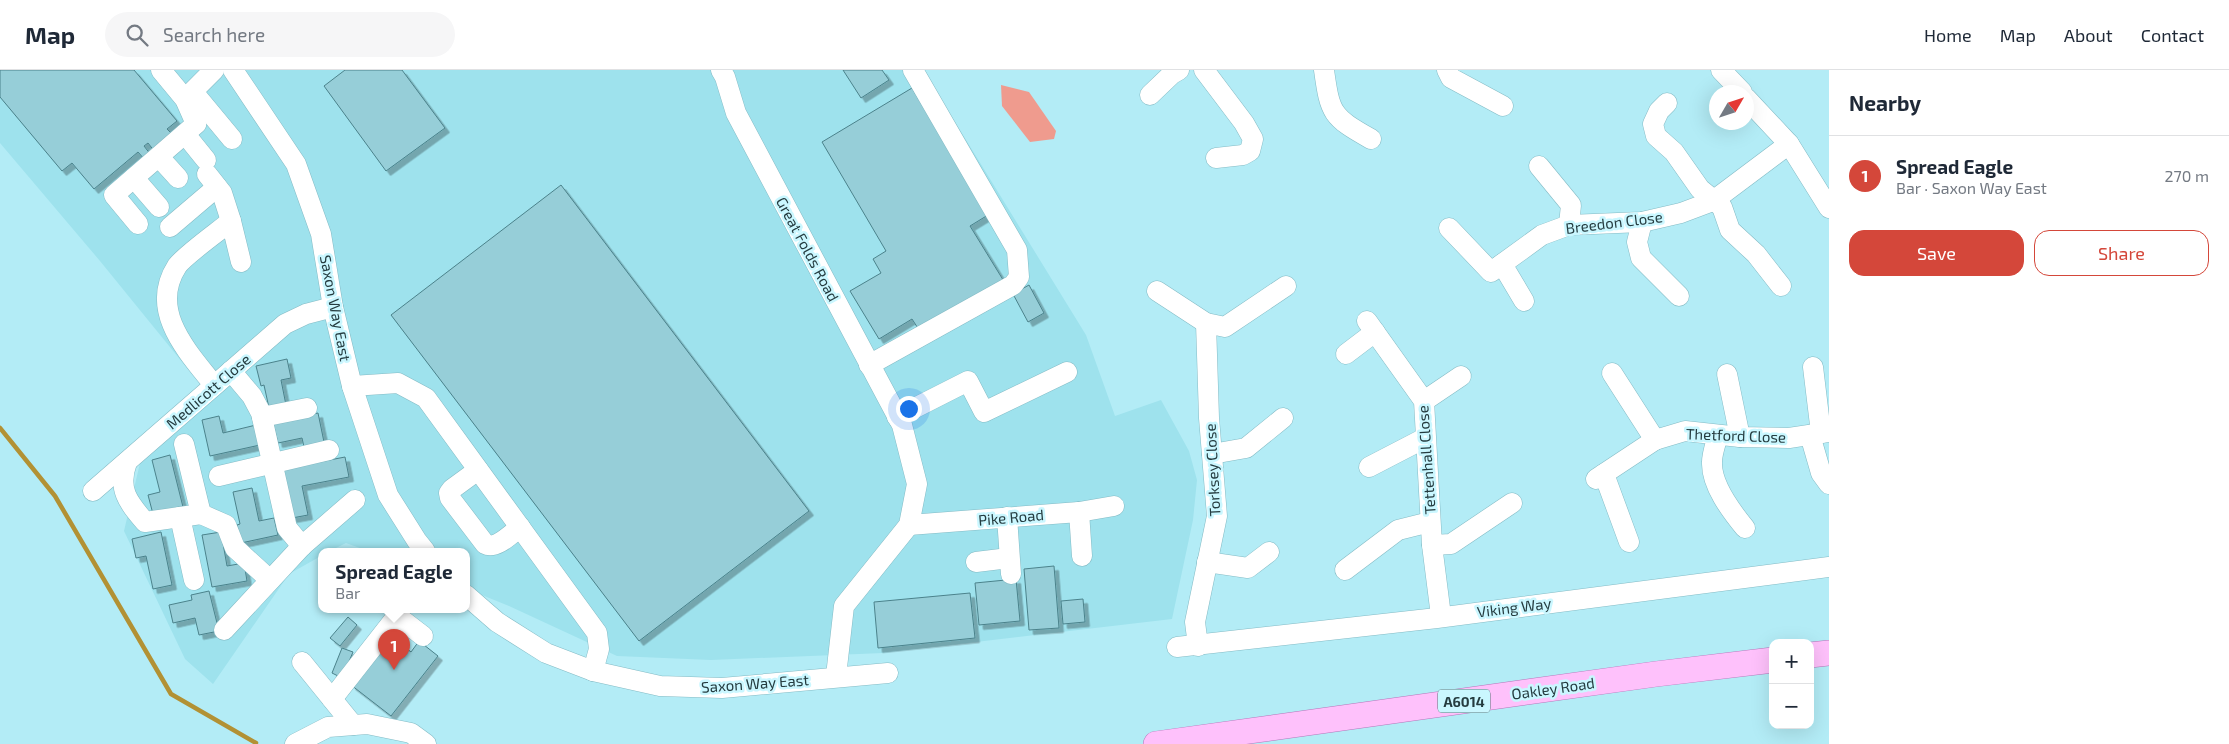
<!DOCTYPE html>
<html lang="en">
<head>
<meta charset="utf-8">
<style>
	body { margin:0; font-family:"Exo 2",sans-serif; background:#f6f6f7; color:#1f2937 }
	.controls { position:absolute; right:15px; bottom:15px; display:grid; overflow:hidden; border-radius:10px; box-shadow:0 5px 20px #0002 }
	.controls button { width:45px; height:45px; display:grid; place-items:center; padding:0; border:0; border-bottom:1px solid #e0e1e3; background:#fff; color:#1f2937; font:25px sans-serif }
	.compass { position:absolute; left:1709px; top:15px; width:45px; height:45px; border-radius:50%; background:#fff; box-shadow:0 5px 20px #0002; rotate:51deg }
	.you { position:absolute; left:908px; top:338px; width:18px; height:18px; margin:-12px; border:4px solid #fff; border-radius:50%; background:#1a73e8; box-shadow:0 0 0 8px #1a73e833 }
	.badge { display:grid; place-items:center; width:32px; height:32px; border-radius:50%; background:#d4473a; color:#fff; font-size:16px; font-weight:700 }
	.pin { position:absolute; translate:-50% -41px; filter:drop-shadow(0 1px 2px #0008) }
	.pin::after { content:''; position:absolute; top:26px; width:18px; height:15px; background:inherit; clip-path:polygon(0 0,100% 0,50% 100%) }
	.popup { position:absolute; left:318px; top:478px; width:152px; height:65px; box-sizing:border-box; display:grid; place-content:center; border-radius:10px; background:#fff; filter:drop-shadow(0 1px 4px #0005); font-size:16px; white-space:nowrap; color:#747a83 }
	.popup b { font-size:19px; color:#1f2937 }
	.popup::after { content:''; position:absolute; left:50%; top:100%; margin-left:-10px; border:10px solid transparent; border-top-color:#fff }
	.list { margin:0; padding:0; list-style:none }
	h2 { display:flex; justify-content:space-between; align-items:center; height:65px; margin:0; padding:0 20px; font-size:21px }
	h2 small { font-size:16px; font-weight:400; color:#747a83 }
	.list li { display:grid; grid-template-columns:32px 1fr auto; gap:15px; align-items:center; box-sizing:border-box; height:80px; padding:0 20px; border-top:1px solid #e0e1e3 }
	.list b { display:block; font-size:19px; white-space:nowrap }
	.list p { margin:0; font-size:16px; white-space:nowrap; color:#747a83 }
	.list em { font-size:16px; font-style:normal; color:#747a83 }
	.actions { display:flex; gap:10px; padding:15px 20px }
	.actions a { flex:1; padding:11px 0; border:1px solid #d4473a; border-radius:15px; text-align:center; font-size:18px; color:#d4473a }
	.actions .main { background:#d4473a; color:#fff }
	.icon { flex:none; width:28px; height:28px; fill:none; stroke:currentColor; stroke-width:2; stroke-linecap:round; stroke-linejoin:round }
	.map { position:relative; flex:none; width:1829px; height:674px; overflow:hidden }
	header { display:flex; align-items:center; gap:30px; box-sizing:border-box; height:70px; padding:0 25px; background:#fff; border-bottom:1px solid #e0e1e3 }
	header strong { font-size:24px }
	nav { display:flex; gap:28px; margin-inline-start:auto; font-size:18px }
	.search { width:350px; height:45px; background:#f6f6f7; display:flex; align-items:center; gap:12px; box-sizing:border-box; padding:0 18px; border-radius:28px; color:#747a83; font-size:19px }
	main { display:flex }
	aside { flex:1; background:#fff }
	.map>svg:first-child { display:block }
	.built { fill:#9ee2ed }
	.green { fill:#ef9b8e }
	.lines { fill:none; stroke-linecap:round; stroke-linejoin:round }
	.stream { stroke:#b29134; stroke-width:4.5 }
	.building { fill:#96ced8; stroke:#4b828b; filter:url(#shadow) }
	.minor-casing { stroke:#84bbc5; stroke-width:21 }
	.major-casing { stroke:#b277b8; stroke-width:26 }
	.minor { stroke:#fff; stroke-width:20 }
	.major { stroke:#fec1fb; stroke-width:25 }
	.labels { text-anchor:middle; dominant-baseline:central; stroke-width:5; stroke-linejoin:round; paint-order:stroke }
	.shield { fill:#caf7ff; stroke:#567479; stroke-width:1 }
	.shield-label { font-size:14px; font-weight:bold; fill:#253c40 }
	.street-label { font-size:15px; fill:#253c40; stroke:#caf7ff }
</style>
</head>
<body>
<header>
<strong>Map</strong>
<div class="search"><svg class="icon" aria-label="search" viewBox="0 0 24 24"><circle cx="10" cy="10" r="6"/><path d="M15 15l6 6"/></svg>Search here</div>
<nav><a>Home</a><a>Map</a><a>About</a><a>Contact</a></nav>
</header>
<main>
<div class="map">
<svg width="1829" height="674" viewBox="0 0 1829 674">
	<defs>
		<filter id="shadow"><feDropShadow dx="4.5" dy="4.5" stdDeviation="0" flood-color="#0004"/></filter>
	</defs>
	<rect width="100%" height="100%" fill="#b3ecf6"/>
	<!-- built -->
	<path class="built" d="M0,0H923L1086,265L1115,346L1161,330L1189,381L1197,410L1193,450L1172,549L883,583L711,590L617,586L509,536L467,519L466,481H368L346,473L330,481H322L321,486L289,504L213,614L185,589L124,461L140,393L213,330L100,191L0,73Z"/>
	<!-- green -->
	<path class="green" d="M1001,15L1029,22L1056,61L1054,69L1030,72L1002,36Z"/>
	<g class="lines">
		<!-- stream -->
		<path class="stream" d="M0,358L55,426L171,624L256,673"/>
	</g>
	<!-- building -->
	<g class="building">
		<path d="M0,0H134L177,51L167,59L174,66L155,82L148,73L144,76L151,85L145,90L138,82L94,119L72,93L62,101L0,27Z"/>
		<path d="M345,0H402L445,58L386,101L324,16Z"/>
		<path d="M843,0H882L889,10L861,28Z"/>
		<path d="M912,18L988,145L970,156L1005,213L921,263L912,249L879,269L850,221L881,203L873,189L886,181L822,72Z"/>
		<path d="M561,115L809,441L639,571L391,245Z"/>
		<path d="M1029,215L1044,243L1028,252L1013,224Z"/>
		<path d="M287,289L291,308L281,310L286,335L269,338L264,315L261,316L256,296Z"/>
		<path d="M318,343L324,372L304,377L302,368L278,373L273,353Z"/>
		<path d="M219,346L223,363L256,355L260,375L210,386L202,350Z"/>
		<path d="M170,385L183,437L153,444L148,425L160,422L152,390Z"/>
		<path d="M345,387L349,407L302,416L308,445L292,448L283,399Z"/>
		<path d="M252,418L259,451L274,448L278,465L241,473L237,455L240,454L233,422Z"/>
		<path d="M161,462L172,515L153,519L146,486L136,488L132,469Z"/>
		<path d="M221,462L227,496L244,493L247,511L212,517L202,465Z"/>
		<path d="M1054,496L1059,558L1029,560L1024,499Z"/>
		<path d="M1016,509L1020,551L979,555L975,513Z"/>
		<path d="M209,521L219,561L199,565L195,548L173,553L169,535L192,530L191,525Z"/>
		<path d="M970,523L975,568L878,578L874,532Z"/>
		<path d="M1083,529L1085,552L1063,554L1061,531Z"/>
		<path d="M348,547L357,555L340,576L330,568Z"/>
		<path d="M390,565L411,582L419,571L438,586L391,646L351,615Z"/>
		<path d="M342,578L353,582L342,608L332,603Z"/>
	</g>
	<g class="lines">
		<defs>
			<g id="minor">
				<path d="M233,0L296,94L321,164L333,237L352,316L388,425L417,471L425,481"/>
				<path d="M721,0L725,7L736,43L902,355L917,414L909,455L844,536L836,606"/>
				<path d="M1204,0L1244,53L1253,69L1250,81L1243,85L1216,88"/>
				<path d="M1324,0C1330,44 1332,47 1371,69"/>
				<path d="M1447,0L1451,8L1503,36"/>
				<path d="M1721,0L1742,22"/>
				<path d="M193,22L232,69"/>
				<path d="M1150,25L1172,4L1179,0"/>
				<path d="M1746,28L1789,74L1829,138"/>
				<path d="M185,29L214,0"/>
				<path d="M1667,33L1659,41L1653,54L1656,66L1674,82L1700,119L1722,137L1730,160L1756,184L1781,216"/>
				<path d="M185,64L206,90"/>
				<path d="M159,87L178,108"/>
				<path d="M1539,96L1571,135L1569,155"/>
				<path d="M207,104L222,123L231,151"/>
				<path d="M134,108L159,137"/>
				<path d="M1642,152L1637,172L1641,188L1679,226"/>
				<path d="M138,154L114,125L196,54L185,29L161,0"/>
				<path d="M170,157L217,117"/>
				<path d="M1449,158L1491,202L1542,165L1569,155L1642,152L1681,143L1713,131L1789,74"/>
				<path d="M1502,194L1524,231"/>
				<path d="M1157,221L1206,253L1225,257L1286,216"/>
				<path d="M1367,251L1424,331L1432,475L1441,546"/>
				<path d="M1346,284L1375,262"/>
				<path d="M869,295L1013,215L1019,207L1017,180L913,0"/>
				<path d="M1813,297L1821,363"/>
				<path d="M231,301L252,326L261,343L287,458L302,476L355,430"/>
				<path d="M1612,303L1655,370"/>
				<path d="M1727,304L1740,367"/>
				<path d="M214,315C188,282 148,241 177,196C185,185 219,161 231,151L241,192"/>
				<path d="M352,316L398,313L426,328L597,563L599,579L593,601"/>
				<path d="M1424,331L1461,306"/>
				<path d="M262,347L307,338"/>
				<path d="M897,347L968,311L984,342L1067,302"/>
				<path d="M1718,365C1716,373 1712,383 1712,392C1711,415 1731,441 1745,458"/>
				<path d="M1810,365L1821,403L1829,414"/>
				<path d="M184,374L201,444L180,447L194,510"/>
				<path d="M1212,384L1246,378L1283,348"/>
				<path d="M127,392C117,419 128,432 145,452L180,447"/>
				<path d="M1369,397L1425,368"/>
				<path d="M478,400L452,419L449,423L450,428L485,474C496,480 511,464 520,457"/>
				<path d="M1604,404L1629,472"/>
				<path d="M219,406L329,380"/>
				<path d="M1596,409L1655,370L1685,361L1740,367L1789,368L1829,362"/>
				<path d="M93,421L285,254L306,244L333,237"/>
				<path d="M1079,442L1082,486"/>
				<path d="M201,444L226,455L235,478L270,510"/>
				<path d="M1007,447L1011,504"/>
				<path d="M909,455L1079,442L1114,436"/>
				<path d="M1432,475L1451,474L1512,433"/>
				<path d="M976,492L1009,488"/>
				<path d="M1207,492L1248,498L1269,482"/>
				<path d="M1345,500L1398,460L1430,452"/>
				<path d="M466,525L497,552L546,583L593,601L660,616L722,618L888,603"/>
				<path d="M224,560L302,476"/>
				<path d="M1198,576L1195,552L1217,446L1209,348L1206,253"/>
				<path d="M1177,577L1437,548L1829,497"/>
				<path d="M302,592L353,655"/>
				<path d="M332,629L397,546L423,566"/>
				<path d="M295,674L328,657L367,654L411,663L426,674"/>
			</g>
			<g id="major">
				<path d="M1810,585L1829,583"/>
				<path d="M1156,674L1656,604L1773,590"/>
			</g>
		</defs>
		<!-- minor casing -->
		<use href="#minor" class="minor-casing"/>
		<!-- major casing -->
		<use href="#major" class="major-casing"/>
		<!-- minor -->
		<use href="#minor" class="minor"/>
		<!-- major -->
		<use href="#major" class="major"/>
	</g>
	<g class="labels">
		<!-- shield labels -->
		<rect class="shield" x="1438" y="619.5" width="52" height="23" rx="4"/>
		<g class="shield-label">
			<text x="1464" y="631">A6014</text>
		</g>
		<!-- street labels -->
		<g class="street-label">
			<text transform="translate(1614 152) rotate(-7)">Breedon Close</text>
			<text transform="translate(808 179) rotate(62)">Great Folds Road</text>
			<text transform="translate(336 238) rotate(79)">Saxon Way East</text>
			<text transform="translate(208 321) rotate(-41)">Medlicott Close</text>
			<text transform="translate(1736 365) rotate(2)">Thetford Close</text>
			<text transform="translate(1426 390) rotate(-94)">Tettenhall Close</text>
			<text transform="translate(1212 400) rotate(-93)">Torksey Close</text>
			<text transform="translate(1011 447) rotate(-5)">Pike Road</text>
			<text transform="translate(1514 537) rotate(-7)">Viking Way</text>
			<text transform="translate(755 613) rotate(-4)">Saxon Way East</text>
			<text transform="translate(1553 618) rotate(-8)">Oakley Road</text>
		</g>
	</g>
</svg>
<div class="controls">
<button>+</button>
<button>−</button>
</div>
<svg class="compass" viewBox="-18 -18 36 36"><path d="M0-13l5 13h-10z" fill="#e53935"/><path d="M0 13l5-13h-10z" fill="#747a83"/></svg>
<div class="you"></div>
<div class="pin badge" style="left:394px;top:600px">1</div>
<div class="popup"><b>Spread Eagle</b>Bar</div>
</div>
<aside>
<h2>Nearby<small></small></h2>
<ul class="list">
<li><span class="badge">1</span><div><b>Spread Eagle</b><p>Bar · Saxon Way East</p></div><em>270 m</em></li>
</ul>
<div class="actions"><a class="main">Save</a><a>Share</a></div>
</aside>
</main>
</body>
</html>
